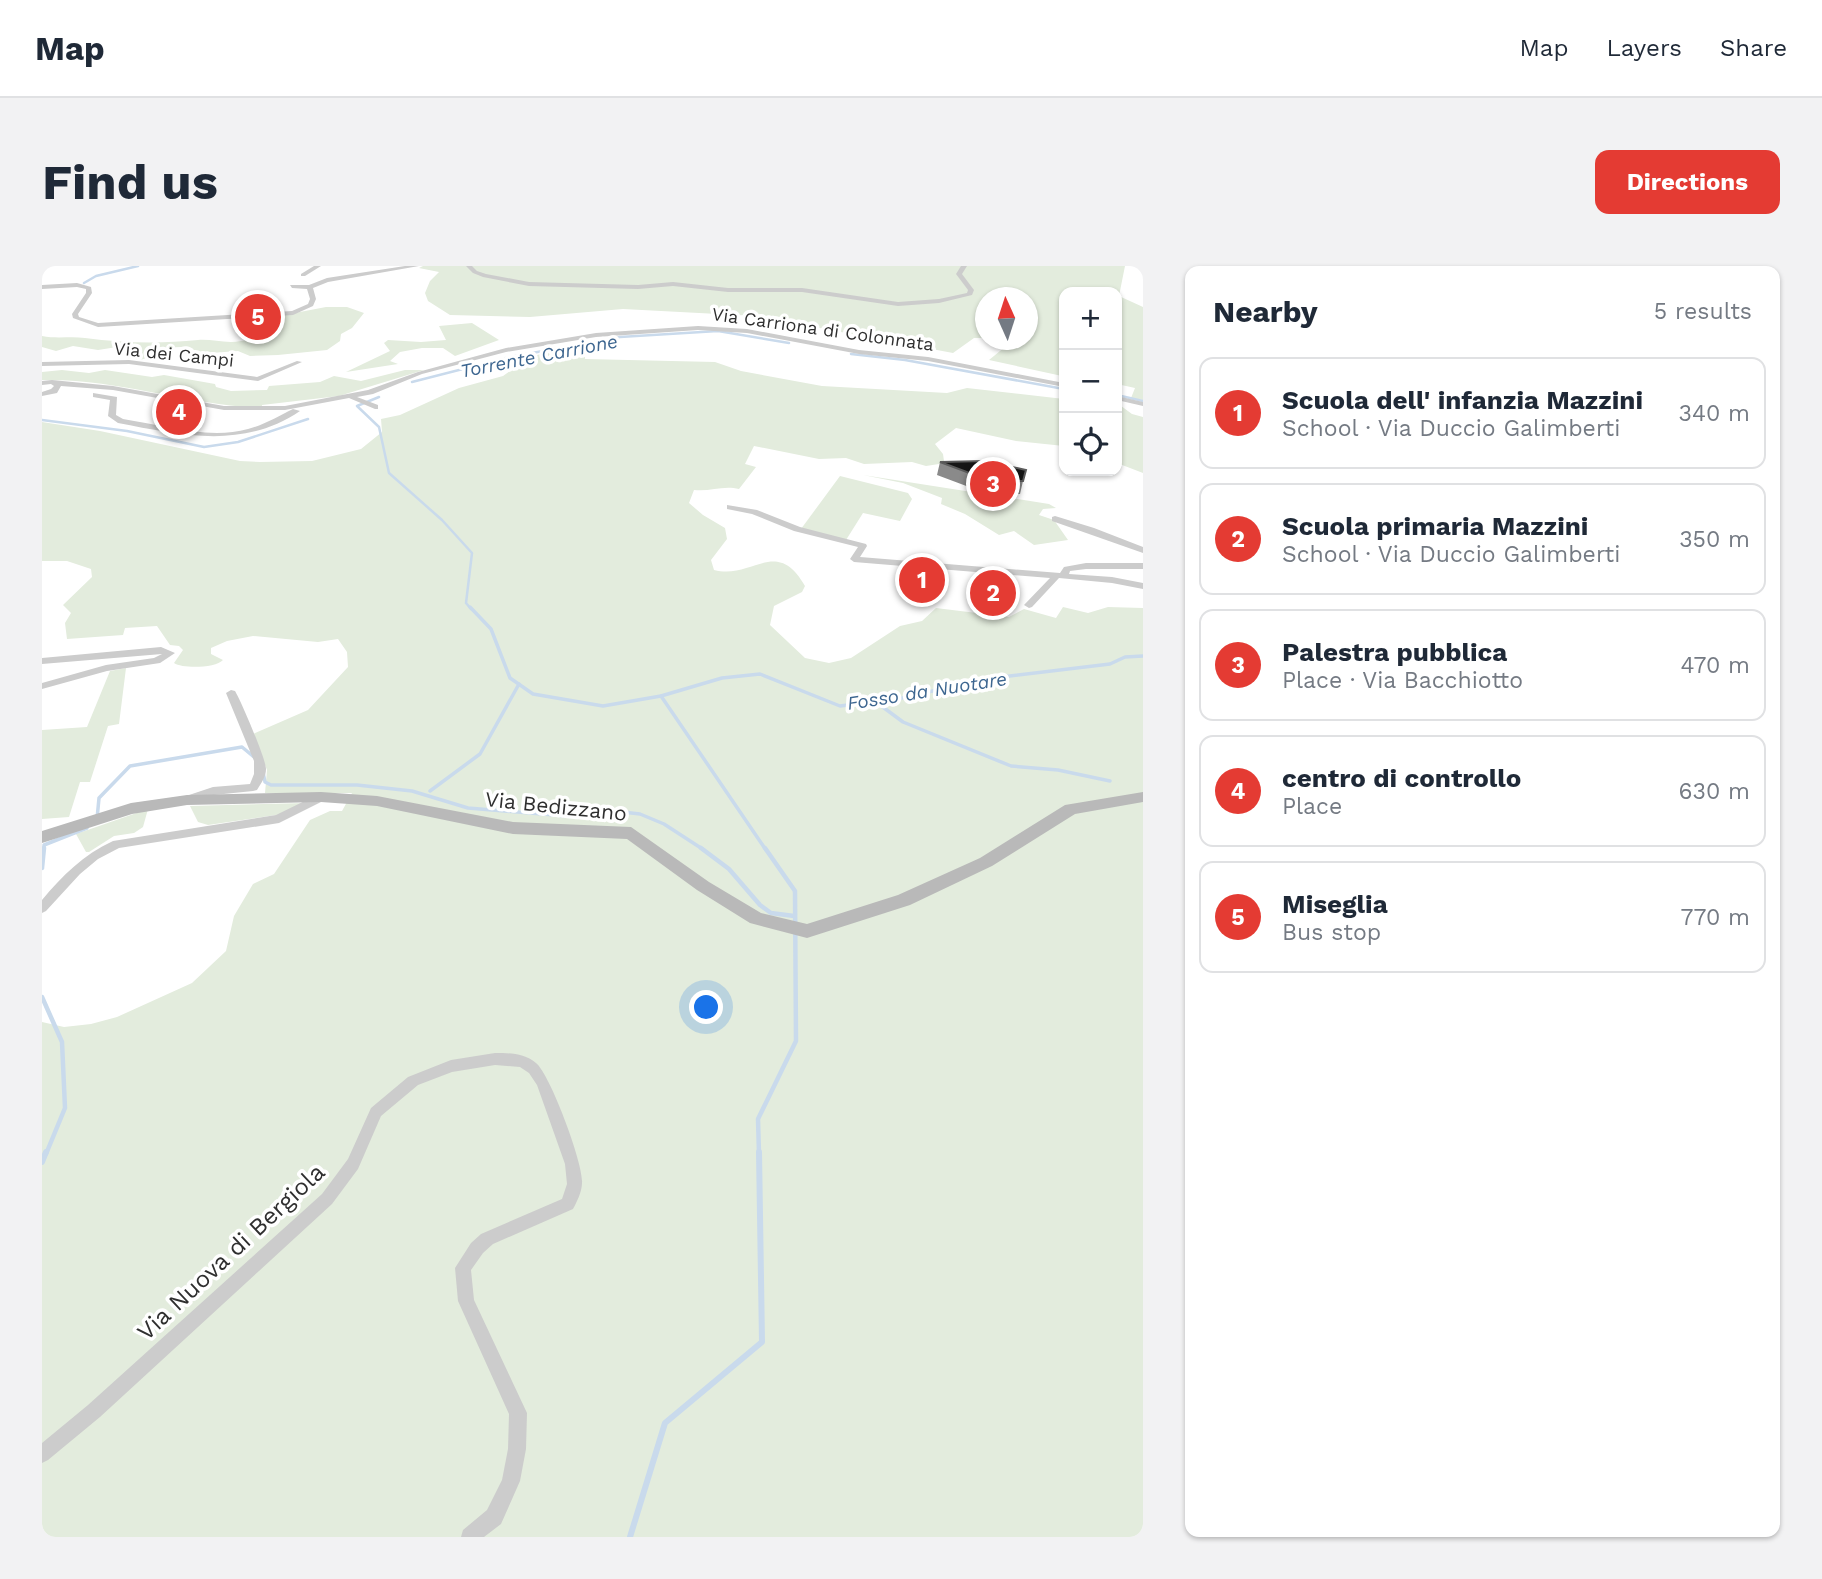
<!DOCTYPE html>
<html lang="en">
<head>
<meta charset="utf-8">
<style>
	body { margin:0; font-family:"Work Sans",sans-serif; background:#f2f2f3; color:#1f2937 }
	.controls { position:absolute; right:21px; top:21px; display:grid; overflow:hidden; border-radius:14px; box-shadow:0 2px 5px #0004 }
	.controls button { width:63px; height:63px; display:grid; place-items:center; padding:0; border:0; border-bottom:2px solid #e0e1e3; background:#fff; color:#1f2937; font:35px sans-serif }
	.compass { position:absolute; left:933px; top:21px; width:63px; height:63px; border-radius:50%; background:#fff; box-shadow:0 2px 5px #0004; rotate:357deg }
	.you { position:absolute; left:665px; top:742px; width:24px; height:24px; margin:-18px; border:5px solid #fff; border-radius:50%; background:#1a73e8; box-shadow:0 0 0 10px #1a73e833 }
	.badge { display:grid; place-items:center; width:46px; height:46px; border-radius:50%; background:#e43b33; color:#fff; font-size:23px; font-weight:700 }
	.pin { position:absolute; translate:-50% -50%; border:4px solid #fff; box-shadow:0 2px 7px #0006 }
	.list { margin:0; padding:0; list-style:none }
	h2 { display:flex; justify-content:space-between; align-items:center; height:91px; margin:0; padding:0 28px; font-size:30px }
	h2 small { font-size:23px; font-weight:400; color:#747a83 }
	.list li { display:grid; grid-template-columns:46px 1fr auto; gap:21px; align-items:center; box-sizing:border-box; height:112px; margin:0 14px 14px; padding:0 14px; border:2px solid #e0e1e3; border-radius:14px }
	.list b { display:block; font-size:26px; white-space:nowrap }
	.list p { margin:0; font-size:23px; white-space:nowrap; color:#747a83 }
	.list em { font-size:23px; font-style:normal; color:#747a83 }
	.icon { flex:none; width:38px; height:38px; fill:none; stroke:currentColor; stroke-width:2; stroke-linecap:round; stroke-linejoin:round }
	.map { position:relative; flex:none; width:1101px; height:1271px; overflow:hidden; border-radius:14px }
	header { display:flex; align-items:center; gap:42px; box-sizing:border-box; height:98px; padding:0 35px; background:#fff; border-bottom:2px solid #e0e1e3 }
	header strong { font-size:33px }
	nav { display:flex; gap:38px; margin-inline-start:auto; font-size:24px }
	.intro { display:flex; align-items:center; justify-content:space-between; box-sizing:border-box; height:168px; padding:0 42px }
	h1 { margin:0; font-size:49px }
	.button { padding:18px 32px; border-radius:14px; background:#e43b33; color:#fff; font-size:24px; font-weight:700 }
	main { display:flex; gap:42px; padding:0 42px }
	aside { flex:1; background:#fff; border-radius:14px; box-shadow:0 2px 5px #0004 }
	.map>svg:first-child { display:block }
	.green { fill:#e3ecdd }
	.lines { fill:none; stroke-linecap:round; stroke-linejoin:round }
	.stream-far3 { stroke:#c9daec; stroke-width:2.5 }
	.stream-far2 { stroke:#c9daec; stroke-width:3.5 }
	.stream-far1 { stroke:#c9daec; stroke-width:4.5 }
	.stream { stroke:#c9daec; stroke-width:6 }
	.street { fill:#ccc; fill-rule:evenodd }
	.secondary { fill:#b9b9b9; fill-rule:evenodd }
	.wall { fill:#8a8a8a }
	.shaded-wall { fill:#5c5c5c }
	.building { fill:#161616; stroke:#5c5c5c; stroke-width:2 }
	.labels { text-anchor:middle; dominant-baseline:central; stroke-width:7; stroke-linejoin:round; paint-order:stroke }
	.far-street-label { font-size:18px; fill:#2f2f2f; stroke:#fff }
	.far-water-label { font-size:19px; font-style:italic; fill:#3d6690; stroke:#fff }
	.street-label { font-size:21px; fill:#2f2f2f; stroke:#fff }
	.near-street-label { font-size:24px; fill:#2f2f2f; stroke:#fff }
</style>
</head>
<body>
<header>
<strong>Map</strong>
<nav><a>Map</a><a>Layers</a><a>Share</a></nav>
</header>
<div class="intro"><h1>Find us</h1><a class="button">Directions</a></div>
<main>
<div class="map">
<svg width="1101" height="1271" viewBox="0 0 1101 1271">
	<rect width="100%" height="100%" fill="#fff"/>
	<!-- green -->
	<g class="green">
		<path d="M381,0H1083L1077,30L1101,41V134L1089,132L1093,122L1075,118V26H1022V110H1020L947,94L969,76L957,74H986V32H944L943,72H932L911,87L714,50L581,43L488,51L408,49L386,35L383,27L388,15L397,6L377,2Z"/>
		<path d="M284,41H305L322,47L310,62L299,68L298,75L285,84L236,89L208,90L196,85L156,88L150,82C140,80 126,81 115,85C107,89 105,94 94,94L92,89L75,81L56,84L31,80L14,85L0,81V70C15,73 29,70 43,72C81,77 118,78 156,74C171,73 184,78 199,75C210,74 219,68 230,66L221,61L237,50Z"/>
		<path d="M430,57L457,74L413,90L401,82H380L358,86L348,95L356,98L304,106L348,85L342,77L346,74L379,76L404,74L397,60Z"/>
		<path d="M531,80L546,82L543,86V93L673,96L699,105L780,120L905,127L925,122L1022,133V180L974,175L914,162L893,178L901,188L902,195L897,198L884,200L870,196L822,198L804,192L777,193L712,180L703,198L714,201L697,223C681,219 668,226 652,224L647,237L661,249L683,262L685,273L669,294L672,304C711,314 734,270 763,320L760,326L732,340L728,359L763,392L787,397L809,392L858,360L880,355L894,342L967,351L982,343L1014,352L1021,341L1046,347L1066,341L1101,342V1271H0V756L22,761L49,758L75,751L150,717L184,685L192,650L211,618L232,608L268,554L288,545H300L310,527H223L225,504L211,468L266,444L306,401L305,386L296,373L276,376L211,370L185,375L169,382V388L181,394C174,402 141,403 132,397L141,384L137,380L128,379L115,360L83,362L81,369L25,373L23,357L29,347L21,339L50,311L49,303L25,295H0V156L58,165L198,195L218,196L270,195L319,183L340,166L339,153L358,149L417,122L461,110L468,105L475,94Z"/>
		<path d="M20,104L47,107L63,104L110,111L122,109L173,118L174,121L189,125L225,124L227,120L278,116L292,110L319,115L363,104H382L297,130L220,139V142C146,139 74,112 0,114V106Z"/>
		<path d="M1075,137L1090,148L1101,151V207L1075,197Z"/>
		<path d="M821,209L1007,238L1014,242L1001,243L997,249L1012,254L1026,274L992,279L972,265L957,269L923,248L899,238L900,232L861,217Z"/>
		<path d="M798,210L866,227L870,233L858,255L821,247L804,274L759,263Z"/>
		<path d="M84,402L77,458L66,460L48,516H38L27,551L0,553V464L45,461L68,405Z"/>
		<path d="M264,537L241,548L166,559L156,556L148,540Z"/>
		<path d="M106,543L101,561L92,567L72,570L47,586H44L34,568Z"/>
	</g>
	<g class="lines">
		<!-- stream-far3 -->
		<g class="stream-far3">
			<path d="M42,17L54,10L96,0"/>
			<path d="M809,88L863,94L1022,123"/>
			<path d="M370,116L468,91L578,71L676,65L747,77"/>
			<path d="M1075,129L1101,135"/>
			<path d="M337,131L315,140L337,161L347,207L400,254L430,287L424,337L429,343"/>
			<path d="M0,154L85,165L162,181L196,176L266,153"/>
		</g>
		<!-- stream-far2 -->
		<g class="stream-far2">
			<path d="M428,341L449,363L468,412L491,428L561,440L619,430L680,412L718,408L798,440L860,432L943,413L1068,398L1083,391L1101,390"/>
			<path d="M619,430L724,584"/>
			<path d="M834,436L861,456L969,500L1016,504L1068,515"/>
			<path d="M221,506L223,516L229,519H315L370,525L426,542L537,551L572,545L598,548L622,558L662,584"/>
			<path d="M388,525L438,488L477,418"/>
			<path d="M55,553L57,532L88,500L200,481L212,491"/>
			<path d="M2,584V579L45,562"/>
		</g>
		<!-- stream-far1 -->
		<g class="stream-far1">
			<path d="M659,582L687,603L718,639L729,647L752,650"/>
			<path d="M0,602L2,582"/>
			<path d="M0,731L20,776L23,842L4,888"/>
			<path d="M717,888L716,853L754,775L753,625L723,582"/>
		</g>
		<!-- stream -->
		<g class="stream">
			<path d="M0,896L4,886"/>
			<path d="M588,1271L623,1157L720,1076L717,886"/>
		</g>
		<!-- street -->
		<g class="street">
			<path d="M272,0H279L263,10H259V8Z"/>
			<path d="M363,0H377L286,16L271,22L274,33L271,40L251,49L56,61L31,52L30,48L44,27V23L35,21L0,23V19L35,17L49,21L50,27L36,48L37,51L56,57L250,45L266,38L268,33L265,23L250,22L248,19H267L285,12Z"/>
			<path d="M424,0H430L435,5L444,8L487,16L596,19L631,16L686,22H760L856,36L897,33L925,27L926,24L914,8L919,0H925L920,8L932,24L930,29L897,37L856,40L760,26H686L631,20L596,23L487,20L441,11L431,7Z"/>
			<path d="M656,60L705,63L817,84L886,91L1022,117V121L886,95L817,88L705,67L656,64L554,71L464,86L380,108L331,128L315,131L336,139V143H333L307,132L243,144H182L71,124L19,120L15,127L0,130V126L9,123L12,120L9,118L0,119V115L10,114L71,120L182,140H243L326,124L376,106L464,82L554,67Z"/>
			<path d="M87,94L215,111L255,95L260,96L216,115L87,98L0,100V96Z"/>
			<path d="M51,127L75,131L74,149L81,153C120,159 167,174 206,163C222,159 237,150 251,143L258,145C201,184 139,169 76,157L66,150L68,134L51,131Z"/>
			<path d="M1075,130L1101,136V140L1075,134Z"/>
			<path d="M685,239L715,244L758,261L824,278L825,280L818,291L1018,307L1022,301L1044,297H1101V303H1044L1028,305L1027,308L1070,311L1101,317V323L1070,317L1017,312L990,341L987,342L982,339L1008,312L812,296L808,293L816,281L752,265L710,248L685,243Z"/>
			<path d="M1013,250L1052,262L1101,281V287L1010,255V251Z"/>
			<path d="M119,381L133,387L118,397L65,405L0,423V417L64,399L112,392L120,388L0,398V392Z"/>
			<path d="M189,424L193,425C199,435 224,493 224,503C224,511 219,517 215,524L211,525L172,529L145,538L141,537L139,534L141,531L171,521L208,518L212,508V495L184,427Z"/>
			<path d="M279,527L283,528L285,531L283,534L237,557L77,582L56,593L38,608L4,645L0,647V634C21,609 41,589 71,575L234,549Z"/>
			<path d="M453,787C468,787 482,787 494,797C508,808 542,899 540,917C540,925 535,936 531,943L451,978L441,987L429,1004L432,1034L485,1147L484,1183L478,1215L459,1258L442,1271H419L421,1264L445,1244L460,1214L466,1183L467,1148L416,1035L413,1002L429,977L439,968L520,933L525,918L523,898L495,819L487,807L478,801L453,799L410,806L376,819L339,850L316,903L290,938L58,1151L6,1194L0,1197V1177L46,1139L280,928L306,893L329,842L366,811L409,794Z"/>
		</g>
		<!-- secondary -->
		<path class="secondary" d="M279,526L335,530L471,556L589,561L667,616L719,647L765,658L856,629L938,592L1023,539L1101,526V536L1033,548L950,600L868,639L765,672L708,657L655,624L585,573L471,568L335,540L279,536L145,539L90,548L0,577V565L89,537L145,529Z"/>
	</g>
	<!-- wall -->
	<path class="wall" d="M898,196L981,215L978,228H962L937,222L935,224L895,209Z"/>
	<!-- shaded-wall -->
	<path class="shaded-wall" d="M941,209L937,222L935,224L938,211Z"/>
	<!-- building -->
	<path class="building" d="M943,195L984,204L981,215H965L941,209L938,211L898,196Z"/>
	<g class="labels">
		<!-- far-street labels -->
		<g class="far-street-label">
			<text transform="translate(781 63) rotate(8)">Via Carriona di Colonnata</text>
			<text transform="translate(132 88) rotate(6)">Via dei Campi</text>
		</g>
		<!-- far-water labels -->
		<g class="far-water-label">
			<text transform="translate(497 90) rotate(-11)">Torrente Carrione</text>
			<text transform="translate(885 425) rotate(-9)">Fosso da Nuotare</text>
		</g>
		<!-- street labels -->
		<g class="street-label">
			<text transform="translate(514 540) rotate(6)">Via Bedizzano</text>
		</g>
		<!-- near-street labels -->
		<g class="near-street-label">
			<text transform="translate(189 986) rotate(-43)">Via Nuova di Bergiola</text>
		</g>
	</g>
</svg>
<div class="controls">
<button>+</button>
<button>−</button>
<button><svg class="icon" aria-label="locate" viewBox="0 0 24 24"><circle cx="12" cy="12" r="6"/><path d="M12 2v4M12 18v4M2 12h4M18 12h4"/></svg></button>
</div>
<svg class="compass" viewBox="-18 -18 36 36"><path d="M0-13l5 13h-10z" fill="#e53935"/><path d="M0 13l5-13h-10z" fill="#747a83"/></svg>
<div class="you"></div>
<div class="pin badge" style="left:880px;top:314px">1</div>
<div class="pin badge" style="left:951px;top:327px">2</div>
<div class="pin badge" style="left:951px;top:218px">3</div>
<div class="pin badge" style="left:137px;top:146px">4</div>
<div class="pin badge" style="left:216px;top:51px">5</div>
</div>
<aside>
<h2>Nearby<small>5 results</small></h2>
<ul class="list">
<li><span class="badge">1</span><div><b>Scuola dell' infanzia Mazzini</b><p>School · Via Duccio Galimberti</p></div><em>340 m</em></li>
<li><span class="badge">2</span><div><b>Scuola primaria Mazzini</b><p>School · Via Duccio Galimberti</p></div><em>350 m</em></li>
<li><span class="badge">3</span><div><b>Palestra pubblica</b><p>Place · Via Bacchiotto</p></div><em>470 m</em></li>
<li><span class="badge">4</span><div><b>centro di controllo</b><p>Place</p></div><em>630 m</em></li>
<li><span class="badge">5</span><div><b>Miseglia</b><p>Bus stop</p></div><em>770 m</em></li>
</ul>
</aside>
</main>
</body>
</html>
